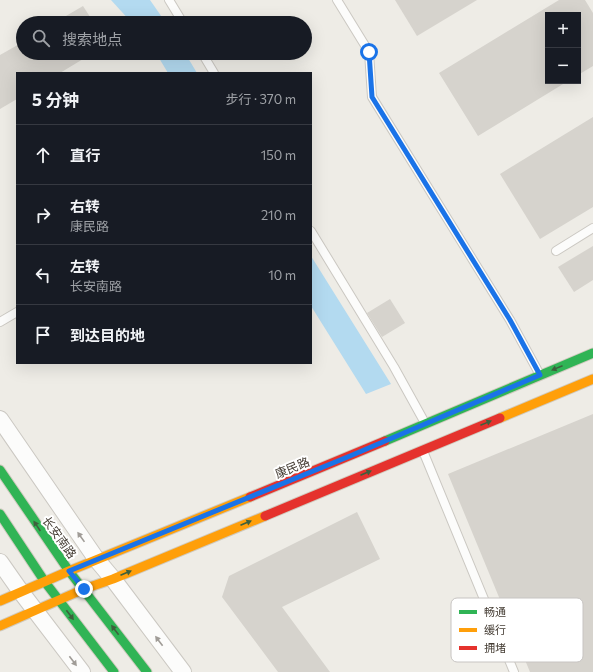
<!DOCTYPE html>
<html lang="zh">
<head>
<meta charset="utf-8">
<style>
	body { margin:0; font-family:Commissioner,"Noto Sans SC",sans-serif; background:#242831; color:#f1f3f6 }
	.controls { position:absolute; right:12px; top:12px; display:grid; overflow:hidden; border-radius:0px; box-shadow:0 4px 16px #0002 }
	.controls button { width:36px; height:36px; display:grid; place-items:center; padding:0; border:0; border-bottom:1px solid #363941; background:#171b24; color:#f1f3f6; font:20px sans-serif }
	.stop { position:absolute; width:12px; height:12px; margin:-9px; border:3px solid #1a73e8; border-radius:50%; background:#fff }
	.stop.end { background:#1a73e8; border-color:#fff; box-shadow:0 1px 4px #0008 }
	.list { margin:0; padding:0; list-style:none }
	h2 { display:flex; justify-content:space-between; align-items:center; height:52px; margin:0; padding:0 16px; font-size:17px }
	h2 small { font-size:13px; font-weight:400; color:#9ea1a6 }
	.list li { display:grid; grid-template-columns:26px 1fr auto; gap:12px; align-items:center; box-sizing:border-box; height:60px; padding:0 16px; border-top:1px solid #363941 }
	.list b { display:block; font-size:15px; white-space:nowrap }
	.list p { margin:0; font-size:13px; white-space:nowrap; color:#9ea1a6 }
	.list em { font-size:13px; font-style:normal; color:#9ea1a6 }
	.icon { flex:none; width:22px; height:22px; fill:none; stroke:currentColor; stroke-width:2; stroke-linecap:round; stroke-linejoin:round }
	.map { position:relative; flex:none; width:593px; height:672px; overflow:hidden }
	.search { position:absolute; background:#171b24; box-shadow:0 4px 16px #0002; left:16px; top:16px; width:296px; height:44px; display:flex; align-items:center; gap:10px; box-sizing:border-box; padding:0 14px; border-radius:22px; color:#9ea1a6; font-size:15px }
	.panel { position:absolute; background:#171b24; box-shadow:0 4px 16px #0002; left:16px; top:72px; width:296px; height:292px; border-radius:0px }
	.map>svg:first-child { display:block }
	.water { fill:#b3daf0 }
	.building { fill:#d6d3cd }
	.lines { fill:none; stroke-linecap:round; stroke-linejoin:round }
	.lane-casing { stroke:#cbc8c2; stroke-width:10 }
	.street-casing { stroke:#cbc8c2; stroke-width:18 }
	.fast-casing { stroke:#d0cabe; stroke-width:11 }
	.slow-casing { stroke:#d0cabe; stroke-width:11 }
	.jam-casing { stroke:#d0cabe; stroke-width:11 }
	.lane { stroke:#fcfcfb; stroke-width:8 }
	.street { stroke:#fcfcfb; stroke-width:16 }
	.fast { stroke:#30b455; stroke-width:9 }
	.slow { stroke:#ff9f0a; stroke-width:9 }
	.jam { stroke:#e5322d; stroke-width:9 }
	.oneway { fill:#3e603d }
	.oneway2 { fill:#a09c97 }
	.route { stroke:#1a73e8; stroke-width:5 }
	.labels { text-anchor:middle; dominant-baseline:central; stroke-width:4; stroke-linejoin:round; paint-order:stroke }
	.street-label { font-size:12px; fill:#443c33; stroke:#fff }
	.key { fill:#fff; stroke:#c7c4c2; stroke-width:1 }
	.key-label { font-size:11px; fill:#443c33 }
</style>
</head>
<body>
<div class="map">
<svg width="593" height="672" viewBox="0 0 593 672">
	<rect width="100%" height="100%" fill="#eeece6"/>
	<!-- water -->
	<g class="water">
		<path d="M111,0H150L166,23H132Z"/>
		<path d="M156,53H185L197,73H168Z"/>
		<path d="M311,256L391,384L366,394L311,306Z"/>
	</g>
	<!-- building -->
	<g class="building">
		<path d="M395,0H477L417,36Z"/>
		<path d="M559,0H585L593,13V66L578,75V15H548V81H568L478,136L439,73Z"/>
		<path d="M83,6L94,23H54Z"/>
		<path d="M23,42V53H93L60,73H17V99L0,109V55Z"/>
		<path d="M593,117V207L540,239L500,174Z"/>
		<path d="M593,246V280L574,292L558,267Z"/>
		<path d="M390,299L405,323L382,337L367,313Z"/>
		<path d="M593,414V672H530L448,474Z"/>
		<path d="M357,512L380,559L282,607L330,672H278L222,597L229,576Z"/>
	</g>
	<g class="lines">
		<defs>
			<g id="lane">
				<path d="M169,0L183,23"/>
				<path d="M337,0L369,52L372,97L510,320L540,375"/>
				<path d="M202,53L214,73"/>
				<path d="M311,231L394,367L425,423"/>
				<path d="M556,251L593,228"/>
				<path d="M0,322L17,312"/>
				<path d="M423,451L514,672"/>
			</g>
			<g id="street">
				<path d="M0,419L97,560L113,579L183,672"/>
				<path d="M0,562L21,592L82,672"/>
			</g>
			<g id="fast">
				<path d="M385,441L593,353"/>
				<path d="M0,470L69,571L147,672"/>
				<path d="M0,514L45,582L114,672"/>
			</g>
			<g id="slow">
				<path d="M500,418L593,379"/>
				<path d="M0,601L69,571L250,497"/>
				<path d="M0,626L84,589L113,579L265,516"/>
			</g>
			<g id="jam">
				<path d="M250,497L385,441"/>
				<path d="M265,516L500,418"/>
			</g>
		</defs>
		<!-- lane casing -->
		<use href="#lane" class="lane-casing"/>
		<!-- street casing -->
		<use href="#street" class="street-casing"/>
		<!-- fast casing -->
		<use href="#fast" class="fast-casing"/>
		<!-- slow casing -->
		<use href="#slow" class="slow-casing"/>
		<!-- jam casing -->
		<use href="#jam" class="jam-casing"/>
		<!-- lane -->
		<use href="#lane" class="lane"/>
		<!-- street -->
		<use href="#street" class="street"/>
		<!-- fast -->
		<use href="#fast" class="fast"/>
		<!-- slow -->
		<use href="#slow" class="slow"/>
		<!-- jam -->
		<use href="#jam" class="jam"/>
	</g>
	<!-- one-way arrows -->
	<defs><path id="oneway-solid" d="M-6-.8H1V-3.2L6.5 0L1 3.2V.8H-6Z"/></defs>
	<g class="oneway">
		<use href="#oneway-solid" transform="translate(557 368) rotate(158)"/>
		<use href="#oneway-solid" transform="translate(486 423) rotate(-22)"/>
		<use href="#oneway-solid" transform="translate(366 473) rotate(-23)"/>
		<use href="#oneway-solid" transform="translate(246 523) rotate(-23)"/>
		<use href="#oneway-solid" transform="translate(37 526) rotate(-124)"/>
		<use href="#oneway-solid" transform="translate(126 573) rotate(-23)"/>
		<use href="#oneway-solid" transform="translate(70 615) rotate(53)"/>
		<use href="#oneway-solid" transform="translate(115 630) rotate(-127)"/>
	</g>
	<g class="oneway2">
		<use href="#oneway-solid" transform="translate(81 537) rotate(-125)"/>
		<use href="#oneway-solid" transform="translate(159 641) rotate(-127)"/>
		<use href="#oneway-solid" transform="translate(73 661) rotate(53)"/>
	</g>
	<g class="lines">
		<!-- route -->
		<path class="route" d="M84,589L69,571L350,456L540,375L510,320L372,97L369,52"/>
	</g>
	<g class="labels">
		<!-- street labels -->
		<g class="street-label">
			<text transform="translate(292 467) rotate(-22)">康民路</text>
			<text transform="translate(60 537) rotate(54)">长安南路</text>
		</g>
	</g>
	<!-- legend -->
	<rect x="451" y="598" width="132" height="64" rx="6" class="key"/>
	<rect x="459" y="610" width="18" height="4" fill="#30b455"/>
	<rect x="459" y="628" width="18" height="4" fill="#ff9f0a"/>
	<rect x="459" y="646" width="18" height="4" fill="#e5322d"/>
	<g class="key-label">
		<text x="484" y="616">畅通</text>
		<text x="484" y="634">缓行</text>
		<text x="484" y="652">拥堵</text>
	</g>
</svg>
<div class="controls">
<button>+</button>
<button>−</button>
</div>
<div class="stop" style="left:369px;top:52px"></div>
<div class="stop end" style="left:84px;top:589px"></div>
<div class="search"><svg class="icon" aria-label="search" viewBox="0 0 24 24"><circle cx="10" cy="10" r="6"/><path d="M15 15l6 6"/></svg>搜索地点</div>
<section class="panel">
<h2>5 分钟<small>步行 · 370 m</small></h2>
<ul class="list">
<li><svg class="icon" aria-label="ahead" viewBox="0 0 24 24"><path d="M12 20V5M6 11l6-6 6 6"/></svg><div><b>直行</b></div><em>150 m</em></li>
<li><svg class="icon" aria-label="right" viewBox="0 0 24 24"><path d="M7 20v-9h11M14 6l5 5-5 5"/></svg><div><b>右转</b><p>康民路</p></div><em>210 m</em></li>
<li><svg class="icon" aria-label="left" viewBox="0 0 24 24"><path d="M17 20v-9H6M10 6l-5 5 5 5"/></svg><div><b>左转</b><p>长安南路</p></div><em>10 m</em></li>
<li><svg class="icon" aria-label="arrive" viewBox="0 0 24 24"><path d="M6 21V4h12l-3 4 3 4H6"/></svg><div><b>到达目的地</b></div></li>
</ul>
</section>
</div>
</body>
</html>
